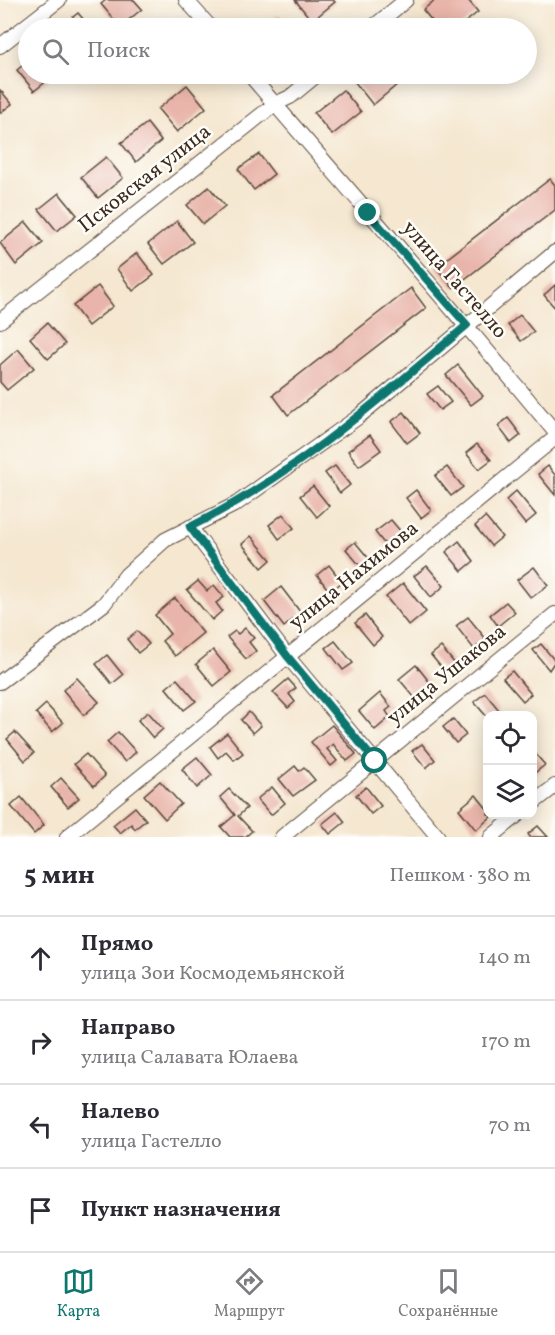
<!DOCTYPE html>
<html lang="ru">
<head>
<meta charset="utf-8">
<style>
	body { margin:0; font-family:Vollkorn,serif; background:#f2f2f3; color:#2b2b33 }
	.controls { position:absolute; right:18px; bottom:18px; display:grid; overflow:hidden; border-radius:12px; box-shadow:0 3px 15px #0003 }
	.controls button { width:54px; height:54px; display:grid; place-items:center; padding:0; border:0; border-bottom:2px solid #e1e1e2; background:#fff; color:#2b2b33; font:30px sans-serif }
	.stop { position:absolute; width:18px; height:18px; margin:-14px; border:4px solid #0f766e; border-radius:50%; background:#fff }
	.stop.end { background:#0f766e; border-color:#fff; box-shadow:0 2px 6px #0008 }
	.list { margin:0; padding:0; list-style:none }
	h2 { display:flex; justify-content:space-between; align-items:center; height:78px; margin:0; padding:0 24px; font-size:26px }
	h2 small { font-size:20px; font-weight:400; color:#7c7c81 }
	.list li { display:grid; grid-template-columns:39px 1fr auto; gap:18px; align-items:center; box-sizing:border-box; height:84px; padding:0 24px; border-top:2px solid #e1e1e2 }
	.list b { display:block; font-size:22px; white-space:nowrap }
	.list p { margin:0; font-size:20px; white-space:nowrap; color:#7c7c81 }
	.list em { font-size:20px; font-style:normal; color:#7c7c81 }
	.icon { flex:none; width:33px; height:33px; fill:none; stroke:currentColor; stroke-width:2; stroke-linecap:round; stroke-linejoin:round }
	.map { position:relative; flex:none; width:555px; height:837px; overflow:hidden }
	.search { position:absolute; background:#fff; box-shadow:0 3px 15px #0003; left:18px; right:18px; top:18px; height:66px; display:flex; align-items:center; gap:15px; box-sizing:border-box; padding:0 21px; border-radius:33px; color:#7c7c81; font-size:22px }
	.sheet { height:414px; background:#fff }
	nav { display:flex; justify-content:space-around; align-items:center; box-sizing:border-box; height:84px; border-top:2px solid #e1e1e2; background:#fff; font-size:16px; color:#7c7c81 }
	nav a { display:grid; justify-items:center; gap:3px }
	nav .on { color:#0f766e }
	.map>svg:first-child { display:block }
	.building { fill:#e9b5aa }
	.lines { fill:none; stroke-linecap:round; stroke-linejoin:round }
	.minor-casing { stroke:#574639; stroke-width:16 }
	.minor { stroke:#fff; stroke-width:14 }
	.route { stroke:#0f766e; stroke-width:8 }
	.labels { text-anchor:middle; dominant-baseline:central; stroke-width:5; stroke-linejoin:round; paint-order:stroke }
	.street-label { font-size:21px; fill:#3b2a1e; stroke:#fdfcf7 }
</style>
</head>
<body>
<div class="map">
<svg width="555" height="837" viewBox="0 0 555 837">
	<rect width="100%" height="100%" fill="#fdfcf7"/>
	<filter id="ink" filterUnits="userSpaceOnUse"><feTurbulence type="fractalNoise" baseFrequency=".0167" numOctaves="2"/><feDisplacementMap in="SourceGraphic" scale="12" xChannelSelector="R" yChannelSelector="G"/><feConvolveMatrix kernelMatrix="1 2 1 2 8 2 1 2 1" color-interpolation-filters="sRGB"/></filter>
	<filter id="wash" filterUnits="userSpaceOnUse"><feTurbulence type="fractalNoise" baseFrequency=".008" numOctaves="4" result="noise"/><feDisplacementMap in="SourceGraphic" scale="24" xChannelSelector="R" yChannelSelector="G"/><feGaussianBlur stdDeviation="1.35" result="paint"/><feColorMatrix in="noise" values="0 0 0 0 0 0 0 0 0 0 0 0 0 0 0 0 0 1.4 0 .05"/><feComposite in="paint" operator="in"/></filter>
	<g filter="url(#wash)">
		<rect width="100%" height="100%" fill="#f5e7d0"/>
		<g id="blocks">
			<!-- building -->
			<g class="building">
				<path d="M106,0H134L142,9L120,27L101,4Z"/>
				<path d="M295,0H333L335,2L312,21Z"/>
				<path d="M435,0H468L478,12L458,28H438L423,10Z"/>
				<path d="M78,13L91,28H59Z"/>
				<path d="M278,15L289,28H260Z"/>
				<path d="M28,61V74H56L34,91L17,70Z"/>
				<path d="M363,74H399L404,79L373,105L354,81Z"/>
				<path d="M187,85L206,108L177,132L158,109Z"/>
				<path d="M0,90L12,104L0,113Z"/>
				<path d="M343,90L361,112L332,135L314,113Z"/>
				<path d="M147,123L161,141L136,162L121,143Z"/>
				<path d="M259,154L274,174L254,190L238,169Z"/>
				<path d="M106,157L123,178L98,198L81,177Z"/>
				<path d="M550,179L555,185V210L453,288L436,267Z"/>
				<path d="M209,187L225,206L203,224L187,205Z"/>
				<path d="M59,193L77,215L57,231L39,209Z"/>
				<path d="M177,221L193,242L164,264L148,244Z"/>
				<path d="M26,222L43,243L16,265L0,243Z"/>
				<path d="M137,253L154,275L133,291L117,269Z"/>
				<path d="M555,285V308L544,295Z"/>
				<path d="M98,286L113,306L88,326L73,306Z"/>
				<path d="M411,288L426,308L288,415L273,395Z"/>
				<path d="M520,315L534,332L521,341L508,325Z"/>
				<path d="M47,323L65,344L48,359L30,338Z"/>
				<path d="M18,349L34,368L7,390L0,382V365Z"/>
				<path d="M458,365L483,396L471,405L446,375Z"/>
				<path d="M438,386L451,402L440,410L427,394Z"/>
				<path d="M404,412L420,433L407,443L391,422Z"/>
				<path d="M508,418L521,435L511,443L498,426Z"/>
				<path d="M370,435L381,450L359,466L348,451Z"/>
				<path d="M477,444L491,460L479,469L466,453Z"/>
				<path d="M335,466L350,485L340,493L325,473Z"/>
				<path d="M548,466L555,475V495L538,474Z"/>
				<path d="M447,467L463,487L451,496L435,476Z"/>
				<path d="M313,486L329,506L317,517L300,496Z"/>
				<path d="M416,490L431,510L421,518L406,498Z"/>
				<path d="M516,491L536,515L525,524L506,500Z"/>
				<path d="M283,514L294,528L279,539L269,525Z"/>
				<path d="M485,517L502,537L491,546L475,526Z"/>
				<path d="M391,520L402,533L386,546L375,532Z"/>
				<path d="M251,536L271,560L262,568L242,544Z"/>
				<path d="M459,541L474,561L462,571L446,552Z"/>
				<path d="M355,542L370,560L361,567L346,549Z"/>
				<path d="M329,565L342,582L330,592L317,575Z"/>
				<path d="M427,566L444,586L431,597L414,576Z"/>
				<path d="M534,567L548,585L531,598L517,580Z"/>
				<path d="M198,581L207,591L214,585L224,597L216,603L222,611L212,620L187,590Z"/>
				<path d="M403,583L426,612L409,626L386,597Z"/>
				<path d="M281,587L301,613L284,627L264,601Z"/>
				<path d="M175,598L203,633L175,656L162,641L170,634L155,615Z"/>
				<path d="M506,602L515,612L498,626L490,615Z"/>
				<path d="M365,615L382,637L373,645L355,623Z"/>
				<path d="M468,617L486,639L474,649L456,626Z"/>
				<path d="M245,628L254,638L249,642L256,651L246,659L227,637L235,631L238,634Z"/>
				<path d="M137,631L149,644L138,653L127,639Z"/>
				<path d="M335,641L353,663L343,670L326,648Z"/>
				<path d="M541,644L555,661L549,670L533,650Z"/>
				<path d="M441,647L455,664L445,672L431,655Z"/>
				<path d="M213,650L231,672L214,686L196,664Z"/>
				<path d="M107,655L123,675L112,684L96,664Z"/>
				<path d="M416,665L431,684L415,698L399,679Z"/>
				<path d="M512,671L531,694L523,701L503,678Z"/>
				<path d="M77,678L99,702L84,715L63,690Z"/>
				<path d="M177,679L196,701L184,710L166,688Z"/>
				<path d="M288,679L296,688L289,694L295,702L288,708L273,692Z"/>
				<path d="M380,693L391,707L386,711L390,717L375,730L359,711Z"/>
				<path d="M485,693L499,710L493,716H488V718L474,702Z"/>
				<path d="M46,704L63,723L52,732L36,713Z"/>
				<path d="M148,712L163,729L153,738L138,720Z"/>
				<path d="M249,712L261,726L253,733L241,720Z"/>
				<path d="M453,719L466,735L456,743L443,727Z"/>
				<path d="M332,725L356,754L347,761L333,744L327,749L337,761L331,766L311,742Z"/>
				<path d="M15,732L34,753L25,761L7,739Z"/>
				<path d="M118,732L136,752L125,762L107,742Z"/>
				<path d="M227,733L243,753L234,760L226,751L218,758L210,747Z"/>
				<path d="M422,744L435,760L426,768L412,751Z"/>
				<path d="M532,750L545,765L532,775Z"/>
				<path d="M86,754L105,776L94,786L74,764Z"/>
				<path d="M197,757L212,775L197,788L182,769Z"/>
				<path d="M295,766L299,771L304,767L315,780L293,796L279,779Z"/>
				<path d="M61,778L79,798L68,807L51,787Z"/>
				<path d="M160,781L181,804L165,819L144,795Z"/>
				<path d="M272,787L285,803L271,815L257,799Z"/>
				<path d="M366,787L381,806L371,814L356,795Z"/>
				<path d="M229,789L247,808L238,816L252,831L245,837H230L221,827L235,815L220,797Z"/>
				<path d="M476,795L488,810V814L492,816L476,830L459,809Z"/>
				<path d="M21,797L44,825L34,834L11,806Z"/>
				<path d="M135,807L146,820L135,829L131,824L120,833L113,825Z"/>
				<path d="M337,812L345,822L330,834L322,824Z"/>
				<path d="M538,826L548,837H530L528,834Z"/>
			</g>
		</g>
	</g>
	<g filter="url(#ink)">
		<use href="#blocks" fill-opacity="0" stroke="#574639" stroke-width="1.5"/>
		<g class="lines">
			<defs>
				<g id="minor">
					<path d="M186,0L211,28"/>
					<path d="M372,28L406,0"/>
					<path d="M0,46L59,0"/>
					<path d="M249,74C351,193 456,311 555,432"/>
					<path d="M0,321L275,104L290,97L318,74"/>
					<path d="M190,527L288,657L438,837"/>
					<path d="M0,682L104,604L126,575L165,540L236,504L357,418L555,252"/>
					<path d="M532,804L555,786"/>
					<path d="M67,837L555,438"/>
					<path d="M282,837L555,614"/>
					<path d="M491,837L519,814"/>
				</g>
			</defs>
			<!-- minor casing -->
			<use href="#minor" class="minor-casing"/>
			<!-- minor -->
			<use href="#minor" class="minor"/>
		</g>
	</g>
	<g class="lines" filter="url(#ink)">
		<!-- route -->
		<path class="route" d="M368,213L467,325C380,399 293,476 190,527L288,657L375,761"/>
	</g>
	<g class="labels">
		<!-- street labels -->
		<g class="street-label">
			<text transform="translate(145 179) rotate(-38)">Псковская улица</text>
			<text transform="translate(454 280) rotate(49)">улица Гастелло</text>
			<text transform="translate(354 576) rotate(-39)">улица Нахимова</text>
			<text transform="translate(447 675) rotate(-39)">улица Ушакова</text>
		</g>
	</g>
</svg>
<div class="controls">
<button><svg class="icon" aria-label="locate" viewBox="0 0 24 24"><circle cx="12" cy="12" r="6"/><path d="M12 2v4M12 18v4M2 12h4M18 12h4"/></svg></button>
<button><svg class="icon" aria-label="layers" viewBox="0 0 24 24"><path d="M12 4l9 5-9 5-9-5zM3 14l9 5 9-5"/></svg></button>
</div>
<div class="stop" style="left:375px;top:761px"></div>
<div class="stop end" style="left:368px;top:213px"></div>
<div class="search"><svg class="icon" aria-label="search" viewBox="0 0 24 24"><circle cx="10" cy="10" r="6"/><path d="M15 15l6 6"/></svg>Поиск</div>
</div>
<section class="sheet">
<h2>5 мин<small>Пешком · 380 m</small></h2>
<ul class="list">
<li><svg class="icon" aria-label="ahead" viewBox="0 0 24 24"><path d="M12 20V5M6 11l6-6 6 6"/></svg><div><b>Прямо</b><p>улица Зои Космодемьянской</p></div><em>140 m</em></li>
<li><svg class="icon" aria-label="right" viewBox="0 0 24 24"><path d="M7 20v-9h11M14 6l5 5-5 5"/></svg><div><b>Направо</b><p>улица Салавата Юлаева</p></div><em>170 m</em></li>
<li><svg class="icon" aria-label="left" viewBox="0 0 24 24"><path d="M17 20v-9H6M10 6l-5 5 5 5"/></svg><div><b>Налево</b><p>улица Гастелло</p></div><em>70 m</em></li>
<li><svg class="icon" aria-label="arrive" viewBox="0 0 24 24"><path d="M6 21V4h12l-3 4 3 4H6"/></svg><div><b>Пункт назначения</b></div></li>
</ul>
</section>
<nav>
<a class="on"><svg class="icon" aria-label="map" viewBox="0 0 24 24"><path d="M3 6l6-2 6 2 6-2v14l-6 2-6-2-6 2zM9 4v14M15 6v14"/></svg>Карта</a>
<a><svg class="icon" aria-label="directions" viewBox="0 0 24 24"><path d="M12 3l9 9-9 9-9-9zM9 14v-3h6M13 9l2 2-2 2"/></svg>Маршрут</a>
<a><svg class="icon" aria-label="saved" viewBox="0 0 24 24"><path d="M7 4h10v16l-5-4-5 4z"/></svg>Сохранённые</a>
</nav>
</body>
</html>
